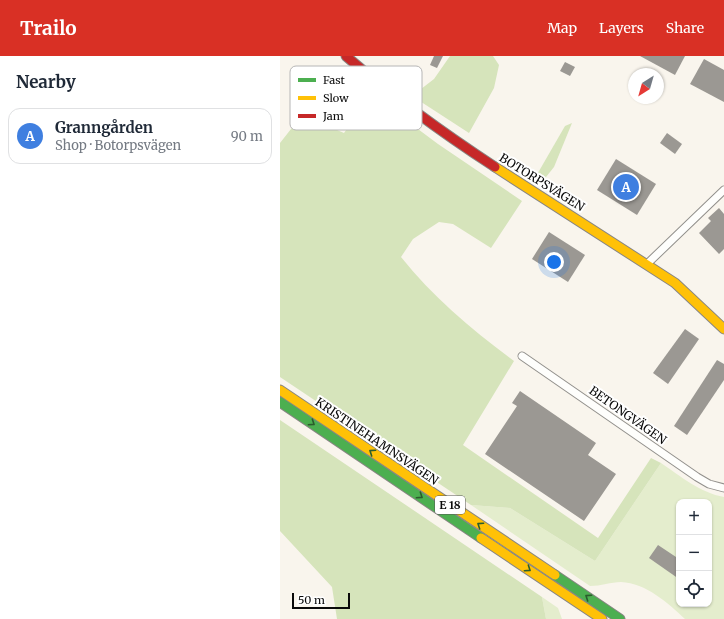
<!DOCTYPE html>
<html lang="en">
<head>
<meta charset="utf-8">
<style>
	body { margin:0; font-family:Merriweather,serif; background:#f2f2f3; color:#1f2937 }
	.controls { position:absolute; right:12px; bottom:12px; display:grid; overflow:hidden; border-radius:8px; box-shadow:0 1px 3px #0004 }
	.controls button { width:36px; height:36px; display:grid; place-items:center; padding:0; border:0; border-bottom:1px solid #e0e1e3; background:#fff; color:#1f2937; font:20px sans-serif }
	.compass { position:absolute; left:348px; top:12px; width:36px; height:36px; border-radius:50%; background:#fff; box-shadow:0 1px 3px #0004; rotate:217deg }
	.scale { position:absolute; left:12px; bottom:10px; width:58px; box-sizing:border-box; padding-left:4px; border:2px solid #0a0a0a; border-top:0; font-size:11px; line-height:14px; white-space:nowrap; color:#0a0a0a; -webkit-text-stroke:3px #fff; paint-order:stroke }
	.you { position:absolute; left:274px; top:206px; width:14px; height:14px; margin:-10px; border:3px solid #fff; border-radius:50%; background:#1a73e8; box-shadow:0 0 0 6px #1a73e833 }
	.badge { display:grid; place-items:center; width:26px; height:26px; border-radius:50%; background:#d93025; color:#fff; font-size:13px; font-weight:700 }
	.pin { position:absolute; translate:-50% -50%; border:2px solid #fff; box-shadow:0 1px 4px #0006 }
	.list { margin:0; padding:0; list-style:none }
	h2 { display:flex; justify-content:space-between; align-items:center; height:52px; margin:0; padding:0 16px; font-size:17px }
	h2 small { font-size:13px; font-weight:400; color:#747a83 }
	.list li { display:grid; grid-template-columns:26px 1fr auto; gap:12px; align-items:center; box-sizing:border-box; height:56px; margin:0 8px 8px; padding:0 8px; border:1px solid #e0e1e3; border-radius:12px }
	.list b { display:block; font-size:15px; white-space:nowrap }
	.list p { margin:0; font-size:13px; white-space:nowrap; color:#747a83 }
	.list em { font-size:13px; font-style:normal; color:#747a83 }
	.icon { flex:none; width:22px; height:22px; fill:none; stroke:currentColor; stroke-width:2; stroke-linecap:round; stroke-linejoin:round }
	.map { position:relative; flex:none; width:444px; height:563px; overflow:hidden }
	header { display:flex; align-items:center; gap:24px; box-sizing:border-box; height:56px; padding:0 20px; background:#d93025; color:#fff }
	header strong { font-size:19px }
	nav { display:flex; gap:22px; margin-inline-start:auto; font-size:14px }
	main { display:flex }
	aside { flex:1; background:#fff }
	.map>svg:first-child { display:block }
	.green { fill:#e4edcd; fill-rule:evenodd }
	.forest { fill:#d6e4bb }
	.building { fill:#9b9893 }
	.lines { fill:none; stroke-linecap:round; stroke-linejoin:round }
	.street-casing { stroke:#92908c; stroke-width:9 }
	.fast-casing { stroke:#888683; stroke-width:11 }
	.slow-casing { stroke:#888683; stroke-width:11 }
	.jam-casing { stroke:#888683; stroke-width:11 }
	.street { stroke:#fefefc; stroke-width:7 }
	.fast { stroke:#4caf50; stroke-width:9 }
	.slow { stroke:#ffc107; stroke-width:9 }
	.jam { stroke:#c62828; stroke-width:9 }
	.oneway { stroke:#2b5c2d }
	.labels { text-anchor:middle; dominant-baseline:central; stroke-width:4; stroke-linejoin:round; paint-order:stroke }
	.shield { fill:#fff; stroke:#545454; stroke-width:1 }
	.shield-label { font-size:11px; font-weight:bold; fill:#0a0a0a }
	.street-label { font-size:12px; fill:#0a0a0a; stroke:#fff }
	.key { fill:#fff; stroke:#b6b6b6; stroke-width:1 }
	.key-label { font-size:11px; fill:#0a0a0a }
</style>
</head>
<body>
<header>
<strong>Trailo</strong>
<nav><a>Map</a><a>Layers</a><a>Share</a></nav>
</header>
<main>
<aside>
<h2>Nearby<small></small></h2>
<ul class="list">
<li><span class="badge" style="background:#3f7fe0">A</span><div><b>Granngården</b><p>Shop · Botorpsvägen</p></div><em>90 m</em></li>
</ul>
</aside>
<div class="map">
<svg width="444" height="563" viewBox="0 0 444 563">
	<rect width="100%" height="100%" fill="#f9f5ed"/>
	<!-- green -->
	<g class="green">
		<path d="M381,407C400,420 421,437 444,441V563H405C388,547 366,527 341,526C331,526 321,530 310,530L191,449L230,452L315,505ZM399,446H429V548H399Z"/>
		<path d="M262,541L278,552L282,563H266Z"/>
	</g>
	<!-- forest -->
	<g class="forest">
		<path d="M170,0H213L219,9L214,32L189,77L132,40L154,23Z"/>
		<path d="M91,38L158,88L242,145L211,192L173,168L159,166L133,183L121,201C153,241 192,274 234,305L183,389L318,482L371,402L381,407L315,505L230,452L191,449L0,321V87L22,59L64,77Z"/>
		<path d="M292,67L274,111L262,126L255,122L285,70Z"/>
		<path d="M0,364L262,541L266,563H57L52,531L0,475Z"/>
	</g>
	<!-- building -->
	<g class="building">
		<path d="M154,0H163L157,12L150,9Z"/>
		<path d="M360,0H405L395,19Z"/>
		<path d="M424,3L444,14V46L410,28Z"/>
		<path d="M285,6L295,11L290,20L280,15Z"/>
		<path d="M387,77L402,88L395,98L380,87Z"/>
		<path d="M336,103L376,128L357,159L317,134Z"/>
		<path d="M439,152L444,158V193L439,198L419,177L431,165L428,162Z"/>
		<path d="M269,176L305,199L288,226L252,203Z"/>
		<path d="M405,273L419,283L388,328L373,317Z"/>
		<path d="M437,304L444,308V324L407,379L394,370Z"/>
		<path d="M240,335L316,387L308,399L336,418L304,465L205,398L237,350L232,347Z"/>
		<path d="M378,489L399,503V523L369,502Z"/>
	</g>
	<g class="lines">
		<defs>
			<g id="street">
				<path d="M367,208L444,134"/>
				<path d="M242,300L417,421L429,428L444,432"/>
			</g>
			<g id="fast">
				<path d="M0,346L201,482"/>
				<path d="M275,519L340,563"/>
			</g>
			<g id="slow">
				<path d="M215,111L395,227L444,273"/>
				<path d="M0,334L275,519"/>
				<path d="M201,482L322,563"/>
			</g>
			<path id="jam" d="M66,0C113,41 163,77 215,111"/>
		</defs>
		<!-- street casing -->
		<use href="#street" class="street-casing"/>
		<!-- fast casing -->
		<use href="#fast" class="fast-casing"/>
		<!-- slow casing -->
		<use href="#slow" class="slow-casing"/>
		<!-- jam casing -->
		<use href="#jam" class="jam-casing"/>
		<!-- street -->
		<use href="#street" class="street"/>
		<!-- fast -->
		<use href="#fast" class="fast"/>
		<!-- slow -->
		<use href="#slow" class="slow"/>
		<!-- jam -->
		<use href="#jam" class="jam"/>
	</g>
	<!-- one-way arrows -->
	<defs><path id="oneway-chevron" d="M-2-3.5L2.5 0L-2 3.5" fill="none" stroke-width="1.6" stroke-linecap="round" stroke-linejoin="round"/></defs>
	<g class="oneway">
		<use href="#oneway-chevron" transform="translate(32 367) rotate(34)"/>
		<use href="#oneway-chevron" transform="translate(92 396) rotate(-146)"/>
		<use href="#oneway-chevron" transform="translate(140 440) rotate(34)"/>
		<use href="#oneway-chevron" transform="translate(200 469) rotate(-146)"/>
		<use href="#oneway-chevron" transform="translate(248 513) rotate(34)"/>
		<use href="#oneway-chevron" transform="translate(308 541) rotate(-146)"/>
	</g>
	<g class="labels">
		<!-- shield labels -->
		<rect class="shield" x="155" y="440" width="30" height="18" rx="3"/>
		<g class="shield-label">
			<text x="170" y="449">E 18</text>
		</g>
		<!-- street labels -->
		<g class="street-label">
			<text transform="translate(262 126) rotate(32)">BOTORPSVÄGEN</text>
			<text transform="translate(348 359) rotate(35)">BETONGVÄGEN</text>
			<text transform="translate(97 385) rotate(34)">KRISTINEHAMNSVÄGEN</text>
		</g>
	</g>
	<!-- legend -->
	<rect x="10" y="10" width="132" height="64" rx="6" class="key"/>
	<rect x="18" y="22" width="18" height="4" fill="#4caf50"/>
	<rect x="18" y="40" width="18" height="4" fill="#ffc107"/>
	<rect x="18" y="58" width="18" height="4" fill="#c62828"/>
	<g class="key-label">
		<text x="43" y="28">Fast</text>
		<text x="43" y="46">Slow</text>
		<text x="43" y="64">Jam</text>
	</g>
</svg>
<div class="controls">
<button>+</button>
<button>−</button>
<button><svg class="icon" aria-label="locate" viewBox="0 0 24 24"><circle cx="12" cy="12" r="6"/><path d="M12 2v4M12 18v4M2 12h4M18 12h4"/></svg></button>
</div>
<svg class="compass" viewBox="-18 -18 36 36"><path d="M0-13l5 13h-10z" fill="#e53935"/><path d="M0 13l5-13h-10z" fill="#747a83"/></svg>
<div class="scale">50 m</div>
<div class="you"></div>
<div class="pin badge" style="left:346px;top:131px;background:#3f7fe0">A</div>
</div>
</main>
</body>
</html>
